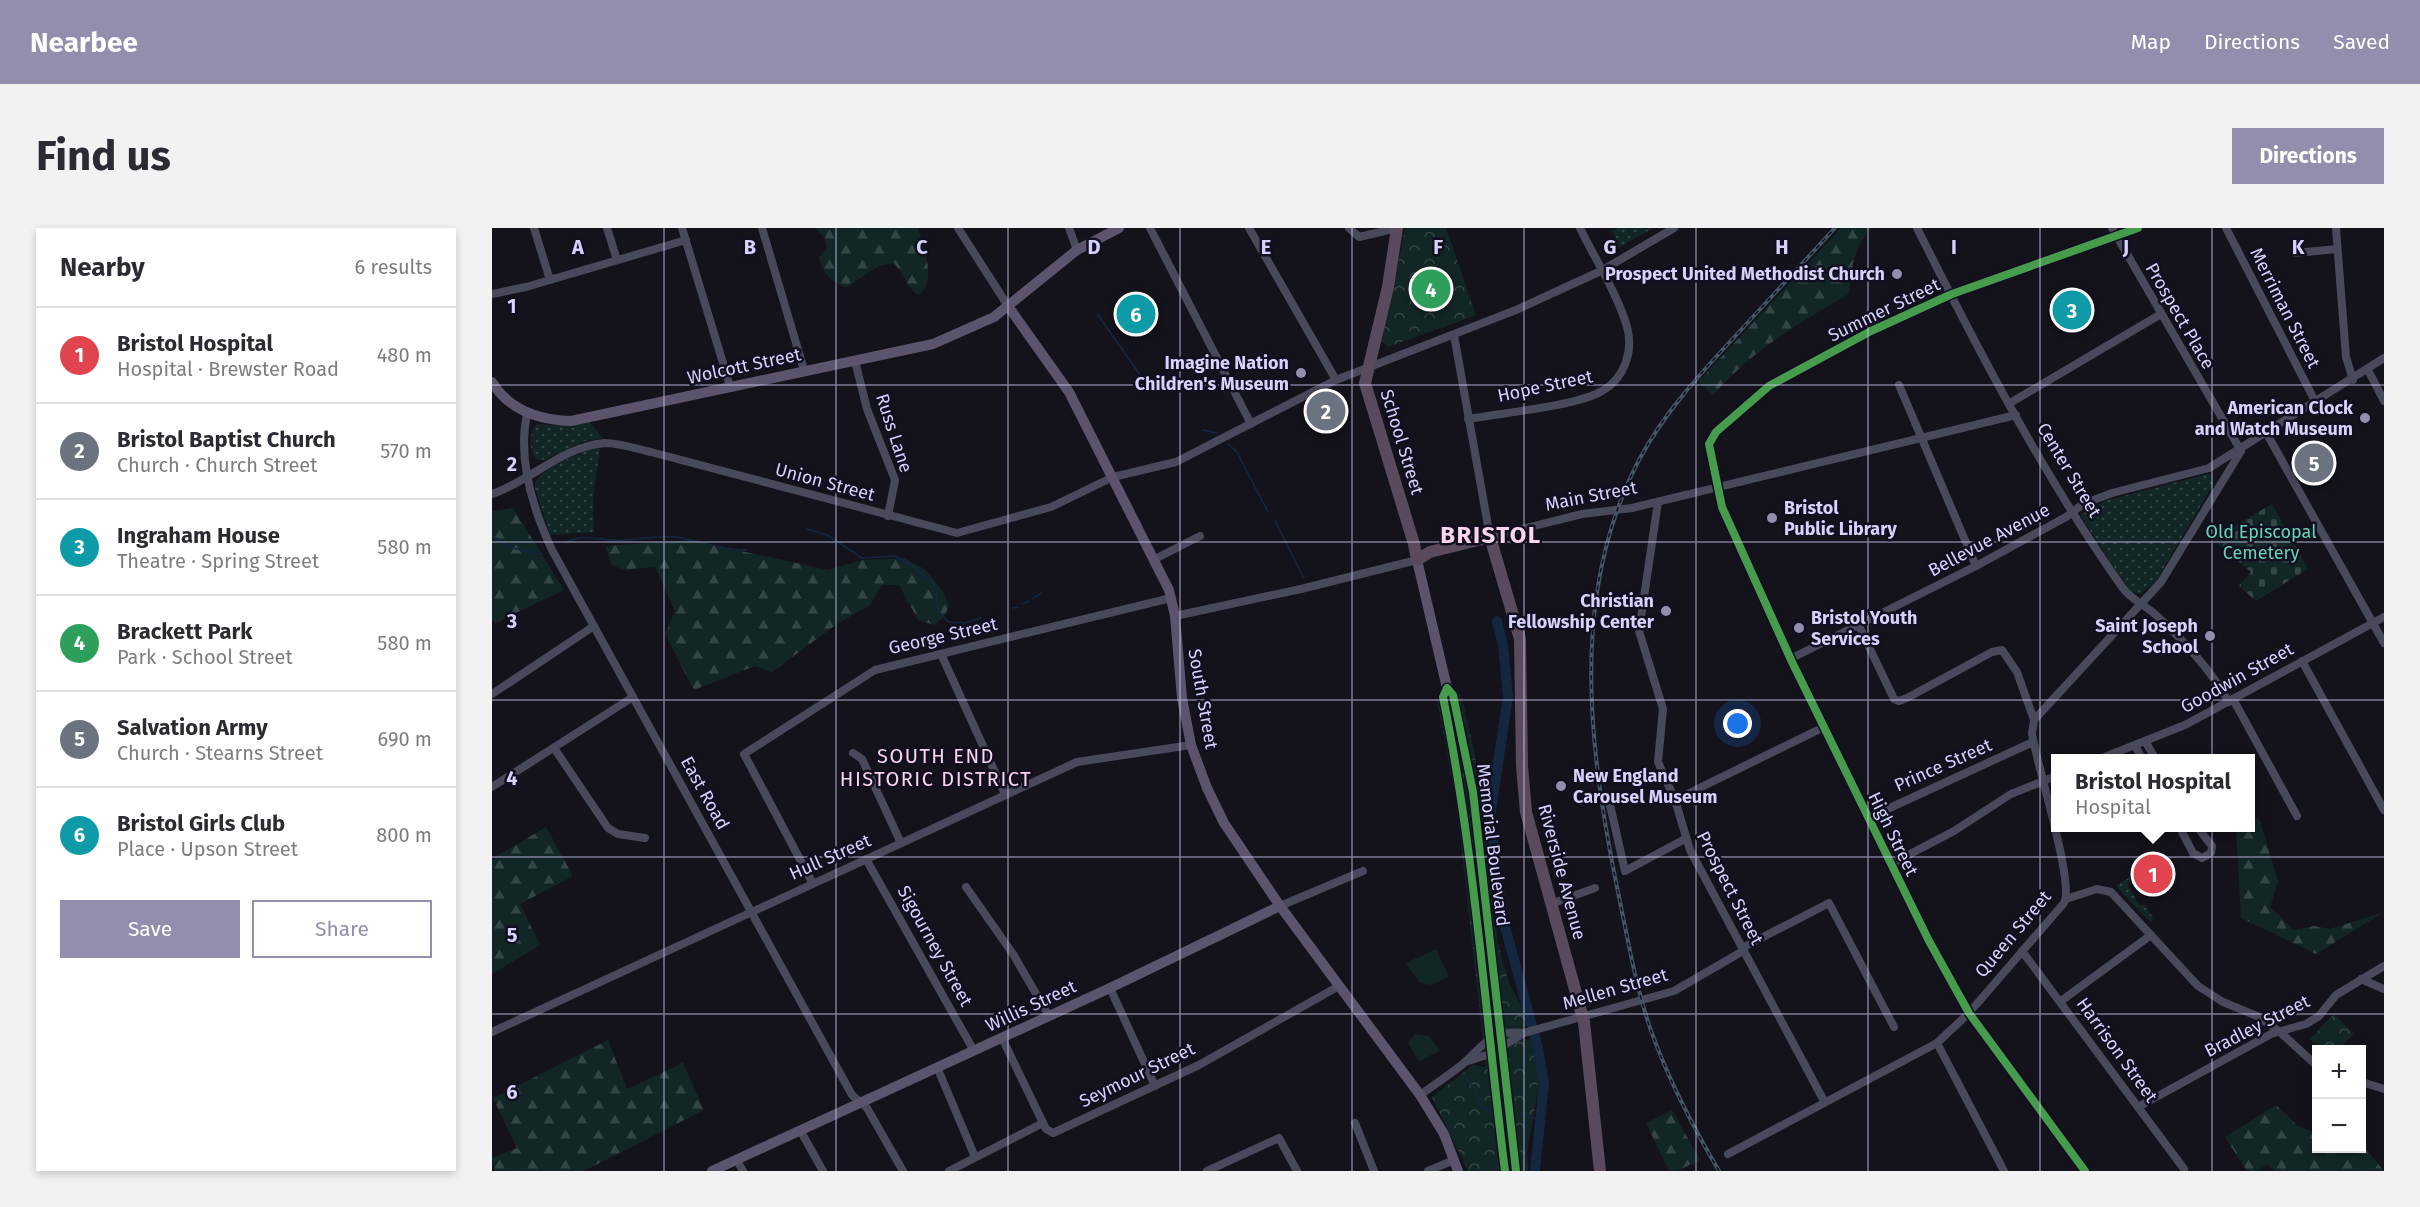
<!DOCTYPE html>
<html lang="en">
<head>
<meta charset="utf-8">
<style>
	body { margin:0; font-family:"Fira Sans",sans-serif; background:#f2f2f3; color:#2b2b33 }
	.controls { position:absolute; right:18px; bottom:18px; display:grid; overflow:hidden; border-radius:0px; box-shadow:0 3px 9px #0003 }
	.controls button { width:54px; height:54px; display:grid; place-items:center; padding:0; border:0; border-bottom:2px solid #e1e1e2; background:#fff; color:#2b2b33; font:30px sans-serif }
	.you { position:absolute; left:1246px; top:496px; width:21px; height:21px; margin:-15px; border:4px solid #fff; border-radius:50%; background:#1a73e8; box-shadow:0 0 0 9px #1a73e833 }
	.badge { display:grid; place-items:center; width:39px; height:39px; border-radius:50%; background:#918fad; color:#fff; font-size:20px; font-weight:700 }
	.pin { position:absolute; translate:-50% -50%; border:3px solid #fff; box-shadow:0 2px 6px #0006 }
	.popup { position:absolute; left:1559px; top:526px; width:204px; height:78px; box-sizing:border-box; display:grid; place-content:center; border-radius:0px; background:#fff; filter:drop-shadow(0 2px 4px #0005); font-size:20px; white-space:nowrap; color:#7c7c81 }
	.popup b { font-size:22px; color:#2b2b33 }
	.popup::after { content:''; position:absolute; left:50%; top:100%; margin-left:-12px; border:12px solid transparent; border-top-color:#fff }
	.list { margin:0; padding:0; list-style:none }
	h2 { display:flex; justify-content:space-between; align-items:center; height:78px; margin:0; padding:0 24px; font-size:26px }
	h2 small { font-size:20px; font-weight:400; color:#7c7c81 }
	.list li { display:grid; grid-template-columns:39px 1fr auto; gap:18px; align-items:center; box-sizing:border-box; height:96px; padding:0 24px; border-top:2px solid #e1e1e2 }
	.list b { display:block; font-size:22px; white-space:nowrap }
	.list p { margin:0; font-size:20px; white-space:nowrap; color:#7c7c81 }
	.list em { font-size:20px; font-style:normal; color:#7c7c81 }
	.actions { display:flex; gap:12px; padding:18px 24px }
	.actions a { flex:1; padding:14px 0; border:2px solid #918fad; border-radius:0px; text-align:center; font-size:21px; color:#918fad }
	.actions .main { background:#918fad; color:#fff }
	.map { position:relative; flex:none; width:1892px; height:943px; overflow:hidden; border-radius:0px }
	header { display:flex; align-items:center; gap:36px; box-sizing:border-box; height:84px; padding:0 30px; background:#918fad; color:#fff }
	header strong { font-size:28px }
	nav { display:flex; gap:33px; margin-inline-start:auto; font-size:21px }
	.intro { display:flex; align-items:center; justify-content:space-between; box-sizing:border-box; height:144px; padding:0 36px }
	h1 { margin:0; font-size:42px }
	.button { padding:15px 27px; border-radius:0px; background:#918fad; color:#fff; font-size:21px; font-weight:700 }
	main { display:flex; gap:36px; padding:0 36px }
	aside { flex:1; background:#fff; border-radius:0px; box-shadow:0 3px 9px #0003 }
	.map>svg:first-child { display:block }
	.grass { fill:url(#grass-dots) }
	.forest { fill:url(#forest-firs) }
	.cemetery { fill:url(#cemetery-stones) }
	.park { fill:url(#park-crowns) }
	.pitch { fill:#132626 }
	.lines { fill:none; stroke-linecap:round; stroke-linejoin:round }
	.stream { stroke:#142741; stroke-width:1.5 }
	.river { stroke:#142741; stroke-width:10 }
	.minor { stroke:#49495c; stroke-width:8 }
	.major { stroke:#5b546c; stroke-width:10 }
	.highway { stroke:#5a4a5d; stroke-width:12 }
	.rail-casing { stroke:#435663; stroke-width:4 }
	.rail { stroke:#110f20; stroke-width:1.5; stroke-dasharray:4.5; stroke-linecap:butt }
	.cycleway-casing { stroke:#110f20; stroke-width:11 }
	.cycleway { stroke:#469c4c; stroke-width:8 }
	.grid { fill:none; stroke:#d5d2fb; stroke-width:1.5; stroke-opacity:0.55 }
	.poi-dot { fill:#918fad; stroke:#110f20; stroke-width:2 }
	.labels { text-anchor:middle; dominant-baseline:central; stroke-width:5; stroke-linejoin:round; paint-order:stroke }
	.poi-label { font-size:18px; font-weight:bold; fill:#d5d2fb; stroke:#110f20; text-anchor:end }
	.street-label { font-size:18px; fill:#d5d2fb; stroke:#110f20 }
	.park-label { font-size:18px; fill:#66d3b4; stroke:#110f20 }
	.neighbourhood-label { font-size:20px; letter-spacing:1.5px; fill:#fbd4ee; stroke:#110f20 }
	.district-label { font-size:24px; font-weight:bold; letter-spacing:1.5px; fill:#fbd4ee; stroke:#110f20 }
	.grid-label { font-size:20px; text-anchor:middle; font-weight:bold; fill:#d5d2fb; stroke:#110f20; stroke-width:5; stroke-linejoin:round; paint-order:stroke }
</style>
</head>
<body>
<header>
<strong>Nearbee</strong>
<nav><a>Map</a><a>Directions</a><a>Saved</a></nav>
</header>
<div class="intro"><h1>Find us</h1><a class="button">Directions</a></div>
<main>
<aside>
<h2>Nearby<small>6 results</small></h2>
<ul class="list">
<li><span class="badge" style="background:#e0444e">1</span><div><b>Bristol Hospital</b><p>Hospital · Brewster Road</p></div><em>480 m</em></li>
<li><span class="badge" style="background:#6b7280">2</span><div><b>Bristol Baptist Church</b><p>Church · Church Street</p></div><em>570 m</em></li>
<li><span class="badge" style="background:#0f9aa8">3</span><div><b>Ingraham House</b><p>Theatre · Spring Street</p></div><em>580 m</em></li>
<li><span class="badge" style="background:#2e9e5b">4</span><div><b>Brackett Park</b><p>Park · School Street</p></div><em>580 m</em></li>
<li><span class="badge" style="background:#6b7280">5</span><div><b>Salvation Army</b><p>Church · Stearns Street</p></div><em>690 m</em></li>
<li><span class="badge" style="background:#0f9aa8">6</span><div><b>Bristol Girls Club</b><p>Place · Upson Street</p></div><em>800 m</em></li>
</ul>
<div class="actions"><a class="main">Save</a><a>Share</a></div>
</aside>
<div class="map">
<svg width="1892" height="943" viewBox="0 0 1892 943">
	<defs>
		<pattern id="grass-dots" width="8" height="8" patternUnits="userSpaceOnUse" patternTransform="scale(1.5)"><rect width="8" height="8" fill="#132626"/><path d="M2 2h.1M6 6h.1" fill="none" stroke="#344546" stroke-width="1.8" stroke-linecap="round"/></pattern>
		<pattern id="forest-firs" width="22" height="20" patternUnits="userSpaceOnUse" patternTransform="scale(1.5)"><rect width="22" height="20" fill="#132626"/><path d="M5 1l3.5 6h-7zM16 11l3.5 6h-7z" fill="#344546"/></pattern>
		<pattern id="cemetery-stones" width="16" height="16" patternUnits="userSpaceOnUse" patternTransform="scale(1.5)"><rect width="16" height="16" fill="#132626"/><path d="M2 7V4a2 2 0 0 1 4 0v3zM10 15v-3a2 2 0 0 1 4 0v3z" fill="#344546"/></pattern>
		<pattern id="park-crowns" width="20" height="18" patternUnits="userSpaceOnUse" patternTransform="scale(1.5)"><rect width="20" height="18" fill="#132626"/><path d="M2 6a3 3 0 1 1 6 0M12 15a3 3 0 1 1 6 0" fill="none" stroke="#344546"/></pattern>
	</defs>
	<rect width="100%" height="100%" fill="#14131c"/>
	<!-- grass -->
	<g class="grass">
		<path d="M1125,0H1161L1117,25L1110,22L1109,18L1124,10L1120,3Z"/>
		<path d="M97,194L111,210L93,213L52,232L43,231C37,218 36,207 45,196L79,198Z"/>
		<path d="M108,219L101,270L102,304L58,307L43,261V254C53,239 90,223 108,219Z"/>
		<path d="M1716,246L1720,247L1721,257L1664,353L1649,366L1638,364L1588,287L1615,272Z"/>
		<path d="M1638,649L1640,653L1635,655L1647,677H1653L1661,690L1659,695L1624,658Z"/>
	</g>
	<!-- forest -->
	<g class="forest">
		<path d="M323,0H426C431,17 446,56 426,67C415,59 411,45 402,35L386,38L354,60C340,54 330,45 327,30L335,19L332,9Z"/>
		<path d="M1349,0H1379C1362,20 1359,40 1357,66C1302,98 1265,119 1221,167L1206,154Z"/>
		<path d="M21,280L72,362L3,395L0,391V283Z"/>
		<path d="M199,312L336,342L371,332L412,330L434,342L451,364L457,378L452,389L442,397L426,392L407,357H390L378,377L345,396L280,444L263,438L202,462L173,406L183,383L163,339L132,342L120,337L113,318Z"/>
		<path d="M1767,590L1786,653L1778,679L1802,702L1822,698L1838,701L1892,684L1824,726L1749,690L1744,600H1758L1759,594Z"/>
		<path d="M54,599L81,648L28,676L48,717L0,746V631Z"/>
		<path d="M116,812L135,861L191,835L212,882L92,943H3L0,930L25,920L1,870Z"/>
		<path d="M1784,877L1806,898L1824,905V920H1870V917L1892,943H1783L1775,936L1766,943H1755L1733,909Z"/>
		<path d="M1180,882L1208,932L1185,943H1177L1154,895Z"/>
	</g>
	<!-- cemetery -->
	<path class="cemetery" d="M1780,276L1816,341L1764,373L1747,358L1759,344L1720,311Z"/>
	<!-- park -->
	<g class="park">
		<path d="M913,0H954L984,87L896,119L889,113L900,68Z"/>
		<path d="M969,466L983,527L1006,715L1017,755L1032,783L1036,797L1030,801L1033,811L1039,812L1047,844L1046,861L1035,924L1036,943H976L940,869L981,837L994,839L964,570L945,472Z"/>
		<path d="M1842,786L1862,806L1847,821H1829L1818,811Z"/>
	</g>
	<!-- pitch -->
	<g class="pitch">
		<path d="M959,31L968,56L954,61L945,36Z"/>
		<path d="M944,721L957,749L938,757L928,755L914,735Z"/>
		<path d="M923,806L937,808L948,822L927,834L916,815Z"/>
	</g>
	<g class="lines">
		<!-- stream -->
		<g class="stream">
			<path d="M606,87L660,164"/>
			<path d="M711,202L725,205"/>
			<path d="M736,216L745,224L776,284"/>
			<path d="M783,293L811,349"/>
			<path d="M315,301L335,307L370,330L404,328L421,338L440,354L444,362L446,382L456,394L473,395L489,390"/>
			<path d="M0,308L20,320L50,326"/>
			<path d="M73,315C90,306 99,310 118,312C139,314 161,307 183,309C208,312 232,323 255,322"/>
			<path d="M541,370L550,365"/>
			<path d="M531,376L537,373"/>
			<path d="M521,380L526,379"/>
			<path d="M970,846L982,860L990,879L997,882"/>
			<path d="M1029,885L1047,892"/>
		</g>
		<!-- river -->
		<path class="river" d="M1005,393L1011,417L1016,468L998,589L1011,691L1046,820L1052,855L1043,943"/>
		<!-- minor -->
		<g class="minor">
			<path d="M42,0L58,52"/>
			<path d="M115,0L125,32"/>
			<path d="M190,0L238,158"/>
			<path d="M270,0L312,142"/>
			<path d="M466,0L516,78"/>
			<path d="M577,0L585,22"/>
			<path d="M658,0L759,196"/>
			<path d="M757,0L844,152"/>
			<path d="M857,0L867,9L905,0"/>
			<path d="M1425,0C1486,122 1551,247 1630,359C1639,372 1653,377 1664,387C1693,414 1717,440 1737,474"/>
			<path d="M1620,0L1749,223"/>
			<path d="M1734,0L1824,175"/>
			<path d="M1844,0L1854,129L1861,152"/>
			<path d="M1803,25L1845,21"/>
			<path d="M0,66L34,59L194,12"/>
			<path d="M962,107L998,309L1090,286L1140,280L1524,187"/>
			<path d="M363,133L375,181L403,252L396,288"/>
			<path d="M1876,142L1892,173"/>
			<path d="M1407,157L1484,338"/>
			<path d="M1518,175L1669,86"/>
			<path d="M35,186C25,232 41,281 60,322L360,867L375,880L411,943"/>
			<path d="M976,191C1009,185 1085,178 1110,163C1132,151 1142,123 1135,99C1127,69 1102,29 1088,0"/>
			<path d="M1775,206L1892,415"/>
			<path d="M0,266C39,253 71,218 113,215C128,215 145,221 159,224L465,305L559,279L621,249L684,234L844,152L1024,82L1074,59L1109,43L1182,0"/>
			<path d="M1166,274L1147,403L1171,481L1166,534L1183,572L1198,622L1332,873"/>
			<path d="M663,331L708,308"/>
			<path d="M683,388L809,361L925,332"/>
			<path d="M1367,398L1402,471L1407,473L1415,470L1500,424L1510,422L1525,444L1542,492"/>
			<path d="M449,426L513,566"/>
			<path d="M1298,431L1484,338L1574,289L1591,276L1620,265L1717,240L1892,130"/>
			<path d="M1810,433L1892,582"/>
			<path d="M0,466L102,398"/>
			<path d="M1741,471L1805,588"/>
			<path d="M1653,513L1663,530"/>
			<path d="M1643,518L1650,530"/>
			<path d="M62,520L116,600L126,606L153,610"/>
			<path d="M361,525L370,531L409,615"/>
			<path d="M1610,530L1693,497L1892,389"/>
			<path d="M0,559L141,469"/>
			<path d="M1183,572L1332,499"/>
			<path d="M1118,577L1133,643L1193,611"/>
			<path d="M1376,590L1541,514"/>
			<path d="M1688,600L1701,625L1710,630L1719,625L1720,618L1706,600"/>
			<path d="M374,631L482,823"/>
			<path d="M1399,636L1462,603L1519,566L1564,548"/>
			<path d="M320,654L252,526L383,442L679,370"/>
			<path d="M474,659L521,726L557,788"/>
			<path d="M1574,671L1605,661L1619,664L1706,758L1731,774L1765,788L1788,804L1824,837"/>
			<path d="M1059,676L1103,660"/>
			<path d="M788,678L871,643"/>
			<path d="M1250,720L1337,675L1402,799"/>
			<path d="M1530,723L1692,941"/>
			<path d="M1869,751L1892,761"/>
			<path d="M618,760L663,858"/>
			<path d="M1569,773L1659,707"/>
			<path d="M0,804L585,534L699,517"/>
			<path d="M510,810L554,901L561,905L707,837L847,758"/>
			<path d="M1445,815L1512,943"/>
			<path d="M973,834L998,826L1032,805"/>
			<path d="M445,839L483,929"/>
			<path d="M1870,854L1892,861"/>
			<path d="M928,867C942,857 957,847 971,836C992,817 999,801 1032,805L1182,763L1251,723"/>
			<path d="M1646,879L1779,806L1814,796L1827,788L1844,767L1892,738"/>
			<path d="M863,895L882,943"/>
			<path d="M308,902L331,943"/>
			<path d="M1236,926L1445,815L1477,785L1572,675C1583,656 1544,534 1540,506L1542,492L1669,354L1749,223"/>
			<path d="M244,931L251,943"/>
			<path d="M457,943L551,895"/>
			<path d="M715,943L787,910L805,943"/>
			<path d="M936,943L962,932"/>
			<path d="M1593,943L1477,785L1437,713L1300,434L1230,279L1217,216L1224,204L1277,158L1379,103L1460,66L1646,0"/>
		</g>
		<!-- major -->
		<g class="major">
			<path d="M516,78L577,164L677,362L683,388L690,470L699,517L715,560L732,595L788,678L928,867L952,906L966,943"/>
			<path d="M0,154C17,182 47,192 79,193L441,116L502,89L585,22L627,0"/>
			<path d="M925,332L955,460L961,467L981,564L1024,943"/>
			<path d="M955,460L951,469C983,626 993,785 1013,943"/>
			<path d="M220,943L618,760L788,678"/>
		</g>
		<!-- highway -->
		<path class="highway" d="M905,0L896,59L873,155L922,316L925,332L938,324L998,309L1028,411L1030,538L1034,584L1092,794L1108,943"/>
		<defs>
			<path id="rail" d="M1227,943C1203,902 1181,861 1164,816C1146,771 1138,722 1128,674C1098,528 1075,370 1147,232C1173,183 1210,144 1247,104C1279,69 1311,35 1343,0"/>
		</defs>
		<!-- rail casing -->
		<use href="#rail" class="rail-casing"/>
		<!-- rail -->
		<use href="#rail" class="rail"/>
		<defs>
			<g id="cycleway">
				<path d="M1013,943C993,785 983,626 951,469L955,460L961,467L981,564L1024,943"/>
				<path d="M1593,943L1477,785L1437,713L1300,434L1230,279L1217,216L1224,204L1277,158L1379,103L1460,66L1646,0"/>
			</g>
		</defs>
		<!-- cycleway casing -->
		<use href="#cycleway" class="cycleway-casing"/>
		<!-- cycleway -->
		<use href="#cycleway" class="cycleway"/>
	</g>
	<!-- grid -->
	<path class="grid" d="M172,0V943M344,0V943M516,0V943M688,0V943M860,0V943M1032,0V943M1204,0V943M1376,0V943M1548,0V943M1720,0V943M0,157H1892M0,314H1892M0,472H1892M0,629H1892M0,786H1892"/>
	<!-- markers -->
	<g class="poi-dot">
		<circle cx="1405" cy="46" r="6"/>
		<circle cx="809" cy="145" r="6"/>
		<circle cx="1873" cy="190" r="6"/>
		<circle cx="1280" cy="290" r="6"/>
		<circle cx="1174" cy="383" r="6"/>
		<circle cx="1307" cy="400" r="6"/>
		<circle cx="1718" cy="408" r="6"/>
		<circle cx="1069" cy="558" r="6"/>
	</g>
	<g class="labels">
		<!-- poi labels -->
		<g class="poi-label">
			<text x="1393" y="46">Prospect United Methodist Church</text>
			<text x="797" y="135">Imagine Nation<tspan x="797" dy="21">Children's Museum</tspan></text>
			<text x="1861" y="180">American Clock<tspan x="1861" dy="21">and Watch Museum</tspan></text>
			<text x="1292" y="280" text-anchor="start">Bristol<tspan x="1292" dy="21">Public Library</tspan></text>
			<text x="1162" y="373">Christian<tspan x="1162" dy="21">Fellowship Center</tspan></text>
			<text x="1319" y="390" text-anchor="start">Bristol Youth<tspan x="1319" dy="21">Services</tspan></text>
			<text x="1706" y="398">Saint Joseph<tspan x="1706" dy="21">School</tspan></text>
			<text x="1081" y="548" text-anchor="start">New England<tspan x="1081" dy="21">Carousel Museum</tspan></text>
		</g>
		<!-- street labels -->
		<g class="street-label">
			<text transform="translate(1793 80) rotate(63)">Merriman Street</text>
			<text transform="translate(1392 82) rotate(-26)">Summer Street</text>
			<text transform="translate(1688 88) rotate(60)">Prospect Place</text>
			<text transform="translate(252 138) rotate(-12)">Wolcott Street</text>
			<text transform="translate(1053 158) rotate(-12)">Hope Street</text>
			<text transform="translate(402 205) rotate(72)">Russ Lane</text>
			<text transform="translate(910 214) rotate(73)">School Street</text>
			<text transform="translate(1577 242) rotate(59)">Center Street</text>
			<text transform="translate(333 254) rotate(15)">Union Street</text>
			<text transform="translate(1099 268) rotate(-11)">Main Street</text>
			<text transform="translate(1497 312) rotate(-28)">Bellevue Avenue</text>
			<text transform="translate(451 408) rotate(-13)">George Street</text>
			<text transform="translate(1745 450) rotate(-29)">Goodwin Street</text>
			<text transform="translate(711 471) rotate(80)">South Street</text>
			<text transform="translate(1451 537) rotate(-24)">Prince Street</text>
			<text transform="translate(213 565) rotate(61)">East Road</text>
			<text transform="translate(1401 606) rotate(64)">High Street</text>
			<text transform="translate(1001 617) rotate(83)">Memorial Boulevard</text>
			<text transform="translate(338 629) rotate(-24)">Hull Street</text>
			<text transform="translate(1070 644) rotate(75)">Riverside Avenue</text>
			<text transform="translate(1238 660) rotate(63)">Prospect Street</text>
			<text transform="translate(1521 706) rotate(-50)">Queen Street</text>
			<text transform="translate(443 718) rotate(61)">Sigourney Street</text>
			<text transform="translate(1123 761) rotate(-16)">Mellen Street</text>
			<text transform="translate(539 778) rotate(-25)">Willis Street</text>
			<text transform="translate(1765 798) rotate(-27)">Bradley Street</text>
			<text transform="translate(1625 822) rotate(54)">Harrison Street</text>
			<text transform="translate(645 847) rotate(-26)">Seymour Street</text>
		</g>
		<!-- park labels -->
		<g class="park-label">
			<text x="1769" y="304">Old Episcopal<tspan x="1769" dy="21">Cemetery</tspan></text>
		</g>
		<!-- neighbourhood labels -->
		<g class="neighbourhood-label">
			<text x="444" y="528">SOUTH END<tspan x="444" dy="23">HISTORIC DISTRICT</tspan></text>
		</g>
		<!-- district labels -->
		<g class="district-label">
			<text x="999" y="307">BRISTOL</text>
		</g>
	</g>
	<g class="grid-label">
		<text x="86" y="26">A</text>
		<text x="258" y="26">B</text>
		<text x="430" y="26">C</text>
		<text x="602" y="26">D</text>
		<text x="774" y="26">E</text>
		<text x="946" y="26">F</text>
		<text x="1118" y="26">G</text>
		<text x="1290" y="26">H</text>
		<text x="1462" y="26">I</text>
		<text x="1634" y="26">J</text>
		<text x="1806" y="26">K</text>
		<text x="20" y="85">1</text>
		<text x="20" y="243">2</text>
		<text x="20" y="400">3</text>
		<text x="20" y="557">4</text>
		<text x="20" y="714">5</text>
		<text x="20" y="871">6</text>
	</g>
</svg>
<div class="controls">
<button>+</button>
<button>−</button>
</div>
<div class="you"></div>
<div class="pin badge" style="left:1661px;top:646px;background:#e0444e">1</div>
<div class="popup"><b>Bristol Hospital</b>Hospital</div>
<div class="pin badge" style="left:834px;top:183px;background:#6b7280">2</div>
<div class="pin badge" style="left:1580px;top:82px;background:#0f9aa8">3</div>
<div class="pin badge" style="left:939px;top:61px;background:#2e9e5b">4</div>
<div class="pin badge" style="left:1822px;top:235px;background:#6b7280">5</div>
<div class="pin badge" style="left:644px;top:86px;background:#0f9aa8">6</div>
</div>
</main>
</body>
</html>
